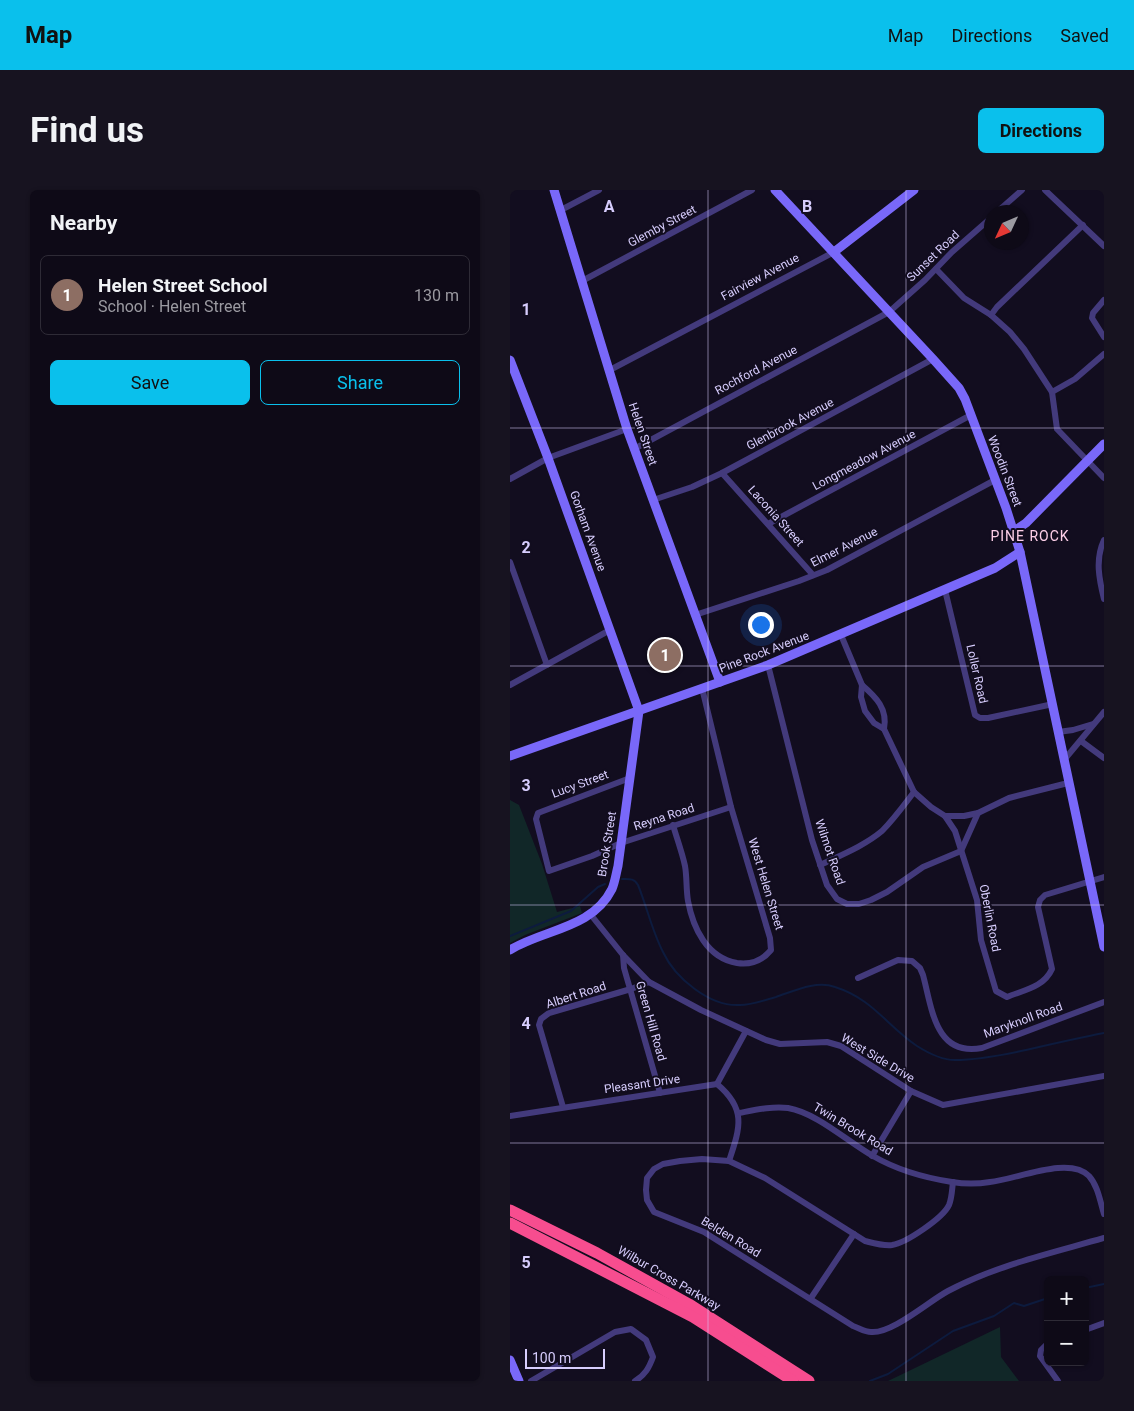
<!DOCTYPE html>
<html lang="en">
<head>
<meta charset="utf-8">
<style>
	body { margin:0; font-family:Roboto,sans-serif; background:#171320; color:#f1f3f6 }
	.controls { position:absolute; right:15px; bottom:15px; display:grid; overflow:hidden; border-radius:8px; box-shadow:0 1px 4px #0004 }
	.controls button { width:45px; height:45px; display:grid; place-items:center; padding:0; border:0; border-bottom:1px solid #2e2b36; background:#0e0a17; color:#f1f3f6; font:25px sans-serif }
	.compass { position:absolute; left:474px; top:15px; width:45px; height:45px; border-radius:50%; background:#0e0a17; box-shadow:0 1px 4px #0004; rotate:226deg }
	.scale { position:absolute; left:15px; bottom:12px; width:80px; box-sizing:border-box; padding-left:5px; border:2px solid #d7cdfd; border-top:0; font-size:14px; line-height:18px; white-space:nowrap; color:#d7cdfd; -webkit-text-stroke:4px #120d1f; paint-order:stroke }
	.you { position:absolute; left:250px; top:434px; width:18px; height:18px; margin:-12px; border:4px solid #fff; border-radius:50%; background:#1a73e8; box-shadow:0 0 0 8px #1a73e833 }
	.badge { display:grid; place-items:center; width:32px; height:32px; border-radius:50%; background:#0ac0ec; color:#fff; font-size:16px; font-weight:700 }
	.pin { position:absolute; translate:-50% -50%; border:2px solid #fff; box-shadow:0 1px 5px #0006 }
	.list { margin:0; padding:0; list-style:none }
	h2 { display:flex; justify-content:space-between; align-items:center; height:65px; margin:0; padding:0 20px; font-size:21px }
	h2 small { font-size:16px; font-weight:400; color:#9b9aa1 }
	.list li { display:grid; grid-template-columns:32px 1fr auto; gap:15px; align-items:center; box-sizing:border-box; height:80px; margin:0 10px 10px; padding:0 10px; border:1px solid #2e2b36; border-radius:8px }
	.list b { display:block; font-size:19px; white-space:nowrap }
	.list p { margin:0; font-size:16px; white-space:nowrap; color:#9b9aa1 }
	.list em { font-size:16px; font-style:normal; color:#9b9aa1 }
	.actions { display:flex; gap:10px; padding:15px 20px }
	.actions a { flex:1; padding:11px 0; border:1px solid #0ac0ec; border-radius:8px; text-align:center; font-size:18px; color:#0ac0ec }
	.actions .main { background:#0ac0ec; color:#111 }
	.map { position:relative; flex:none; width:594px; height:1191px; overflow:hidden; border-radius:8px }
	header { display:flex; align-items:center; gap:30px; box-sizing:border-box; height:70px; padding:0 25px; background:#0ac0ec; color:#111 }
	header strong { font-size:24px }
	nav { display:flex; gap:28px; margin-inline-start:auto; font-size:18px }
	.intro { display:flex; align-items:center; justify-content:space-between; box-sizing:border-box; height:120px; padding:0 30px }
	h1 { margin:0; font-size:35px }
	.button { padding:12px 22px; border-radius:8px; background:#0ac0ec; color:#111; font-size:18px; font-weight:700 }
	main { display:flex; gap:30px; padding:0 30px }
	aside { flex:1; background:#0e0a17; border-radius:8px; box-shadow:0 1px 4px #0004 }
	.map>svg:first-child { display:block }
	.green { fill:#112728 }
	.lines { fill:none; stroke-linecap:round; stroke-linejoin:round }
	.stream { stroke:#0d1b3e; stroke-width:2 }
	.street { stroke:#433a7c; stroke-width:6 }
	.secondary { stroke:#7968f9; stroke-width:9 }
	.highway { stroke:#f74d8f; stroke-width:11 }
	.grid { fill:none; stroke:#d7cdfd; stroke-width:1; stroke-opacity:0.55 }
	.labels { text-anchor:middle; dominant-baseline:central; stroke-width:4; stroke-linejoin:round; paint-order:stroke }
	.street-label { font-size:12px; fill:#d7cdfd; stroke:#120d1f }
	.neighbourhood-label { font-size:14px; letter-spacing:1px; fill:#fdcfe8; stroke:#120d1f }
	.grid-label { font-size:16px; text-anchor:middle; font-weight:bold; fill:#d7cdfd; stroke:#120d1f; stroke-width:4; stroke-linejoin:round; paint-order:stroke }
</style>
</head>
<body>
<header>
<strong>Map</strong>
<nav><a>Map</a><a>Directions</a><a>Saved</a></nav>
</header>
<div class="intro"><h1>Find us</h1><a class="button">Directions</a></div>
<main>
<aside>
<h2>Nearby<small></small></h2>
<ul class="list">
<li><span class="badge" style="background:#8d6e63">1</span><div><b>Helen Street School</b><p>School · Helen Street</p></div><em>130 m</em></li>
</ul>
<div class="actions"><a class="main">Save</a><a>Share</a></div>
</aside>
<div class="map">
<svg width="594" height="1191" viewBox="0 0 594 1191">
	<rect width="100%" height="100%" fill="#120d1f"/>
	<!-- green -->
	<g class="green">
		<path d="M0,610L9,615L32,674L47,722L70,716L72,723L15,745L0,753Z"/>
		<path d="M490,1137L491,1167L509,1191H378Z"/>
	</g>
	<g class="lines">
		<!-- stream -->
		<g class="stream">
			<path d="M112,689C119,689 124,688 128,695C137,717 142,741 153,762C165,788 200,817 230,815C242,815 255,810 266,807C284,801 306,790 325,797C363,809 376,835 407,856C418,863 432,870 445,870C469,870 493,865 516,860C542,854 568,848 594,843"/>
			<path d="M0,746L61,721L88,697L95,694"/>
			<path d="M575,1098L594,1094"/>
			<path d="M360,1191L378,1184L443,1141L484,1126L504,1113L514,1116L538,1108"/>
		</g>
		<!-- street -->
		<g class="street">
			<path d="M535,0L594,56"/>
			<path d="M51,20L89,0"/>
			<path d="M487,22L512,0"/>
			<path d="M426,79L454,108L481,125L500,142L514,159L542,202L547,239L594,288"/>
			<path d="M72,91L242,0"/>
			<path d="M594,110L583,123L582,128L594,147"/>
			<path d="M481,125L487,117L573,35"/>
			<path d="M98,181L324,62"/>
			<path d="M542,202L565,189L594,164"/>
			<path d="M124,259L379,122L415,90L442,62L482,27"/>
			<path d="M212,283L303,385"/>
			<path d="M0,289L38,268L117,239"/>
			<path d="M143,310L182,297L212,283L423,169"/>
			<path d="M258,334L461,225"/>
			<path d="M594,350C585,369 589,389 594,409"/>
			<path d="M0,372L37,475"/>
			<path d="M435,400L465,525L470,528H478L543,514"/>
			<path d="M185,425L289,391L317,380L485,290"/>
			<path d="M331,445L352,495L351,507L355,521L364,533L374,539L404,602L421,617L435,626L445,641L467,710L471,750L486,801L497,807C514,800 534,797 542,779L528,717L530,710L535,705L594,687"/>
			<path d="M258,475L302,650L317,695L327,709L337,714H349L361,710L377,702L413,677L451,661L468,623"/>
			<path d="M0,495L100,440"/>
			<path d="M352,495C366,507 378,519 374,539"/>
			<path d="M548,542L563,540L583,534"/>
			<path d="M571,551L594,568"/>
			<path d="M554,570L594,522"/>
			<path d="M120,588L28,623L26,629L39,681L82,666L111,653L221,617"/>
			<path d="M435,626H454L468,623L499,608L558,593"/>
			<path d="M163,635C167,649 172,662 175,676C177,687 176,699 178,711C183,738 197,768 227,773C241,775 252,771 261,760L260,748L221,617L192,498"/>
			<path d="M310,675C331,665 354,656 372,641C384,629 394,615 404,602"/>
			<path d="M81,725L113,765L139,792L191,820L256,850L270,854L317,852L331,856L401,901L433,915L594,886"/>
			<path d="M113,765L114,778L150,903"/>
			<path d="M348,788L388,770L402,771L410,778L413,785C422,818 425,867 472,858L594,812"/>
			<path d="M207,894C237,919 230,938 219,971"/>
			<path d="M53,917L29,835L31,829L39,823L121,799L139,792"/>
			<path d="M229,923C245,920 262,916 278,918C307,923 338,952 363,966C387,980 416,988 442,992C454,994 468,994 480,992C505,990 559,965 579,986C588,996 590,1011 594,1024"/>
			<path d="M0,926L207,894L236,841"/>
			<path d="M362,966L401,901"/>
			<path d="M443,992C442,999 442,1008 439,1015C433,1028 396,1053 382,1055C373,1056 363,1053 355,1051L255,988L219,971L192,969L170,971L153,974L144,979L137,988L136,1000L137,1010L144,1022L194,1042L343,1136C349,1138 355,1142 361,1142C382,1144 419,1111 438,1101C487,1075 542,1063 594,1048"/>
			<path d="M301,1108L344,1044"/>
			<path d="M575,1140L594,1133"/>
			<path d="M538,1153L531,1160L530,1166L548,1191"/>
			<path d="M21,1191L105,1142L121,1139L136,1150L143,1167C139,1178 135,1185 125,1191"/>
		</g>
		<!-- secondary -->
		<g class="secondary">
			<path d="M44,0L117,239L210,492"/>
			<path d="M265,0L423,169L449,198L455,209L496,318L510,362L594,757"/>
			<path d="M324,62L404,0"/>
			<path d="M0,170L38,268L129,521L108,676C106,684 105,692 102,699C82,739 34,739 0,760"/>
			<path d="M504,341L516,333L594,254"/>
			<path d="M0,566L258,475L485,378L510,362"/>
			<path d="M0,1170L9,1191"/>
		</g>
		<!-- highway -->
		<g class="highway">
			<path d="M0,1020L87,1063L179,1114L299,1191"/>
			<path d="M0,1033L183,1127L283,1191"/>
		</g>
	</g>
	<!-- grid -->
	<path class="grid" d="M198,0V1191M396,0V1191M0,238H594M0,476H594M0,715H594M0,953H594"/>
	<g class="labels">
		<!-- street labels -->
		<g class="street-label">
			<text transform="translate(152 36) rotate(-28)">Glemby Street</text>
			<text transform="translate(423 66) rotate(-44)">Sunset Road</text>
			<text transform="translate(250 87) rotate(-28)">Fairview Avenue</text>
			<text transform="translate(246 180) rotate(-28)">Rochford Avenue</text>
			<text transform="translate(280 234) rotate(-28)">Glenbrook Avenue</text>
			<text transform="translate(133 244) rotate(71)">Helen Street</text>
			<text transform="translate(354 270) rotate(-28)">Longmeadow Avenue</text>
			<text transform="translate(495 281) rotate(69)">Woodin Street</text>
			<text transform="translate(266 326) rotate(48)">Laconia Street</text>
			<text transform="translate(78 341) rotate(70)">Gorham Avenue</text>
			<text transform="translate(334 357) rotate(-27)">Elmer Avenue</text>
			<text transform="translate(254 462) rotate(-21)">Pine Rock Avenue</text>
			<text transform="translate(467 484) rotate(77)">Loller Road</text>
			<text transform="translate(70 594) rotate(-20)">Lucy Street</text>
			<text transform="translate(154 627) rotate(-18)">Reyna Road</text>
			<text transform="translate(97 654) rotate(-81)">Brook Street</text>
			<text transform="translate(320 662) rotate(71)">Wilmot Road</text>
			<text transform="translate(256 694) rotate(73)">West Helen Street</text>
			<text transform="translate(480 728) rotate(79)">Oberlin Road</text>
			<text transform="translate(66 805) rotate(-18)">Albert Road</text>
			<text transform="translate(513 830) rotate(-20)">Maryknoll Road</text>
			<text transform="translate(141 831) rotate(74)">Green Hill Road</text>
			<text transform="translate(368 868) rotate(31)">West Side Drive</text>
			<text transform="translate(132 894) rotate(-8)">Pleasant Drive</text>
			<text transform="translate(343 939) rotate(31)">Twin Brook Road</text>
			<text transform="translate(221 1047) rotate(31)">Belden Road</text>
			<text transform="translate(159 1088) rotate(30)">Wilbur Cross Parkway</text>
		</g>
		<!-- neighbourhood labels -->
		<g class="neighbourhood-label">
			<text x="520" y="346">PINE ROCK</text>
		</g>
	</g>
	<g class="grid-label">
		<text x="99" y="22">A</text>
		<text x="297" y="22">B</text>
		<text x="16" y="125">1</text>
		<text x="16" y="363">2</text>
		<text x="16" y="601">3</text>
		<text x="16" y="839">4</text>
		<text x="16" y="1078">5</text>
	</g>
</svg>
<div class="controls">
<button>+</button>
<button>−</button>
</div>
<svg class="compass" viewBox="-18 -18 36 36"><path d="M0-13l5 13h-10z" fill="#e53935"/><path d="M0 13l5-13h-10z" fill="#9b9aa1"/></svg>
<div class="scale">100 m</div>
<div class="you"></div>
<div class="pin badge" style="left:155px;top:465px;background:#8d6e63">1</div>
</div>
</main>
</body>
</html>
